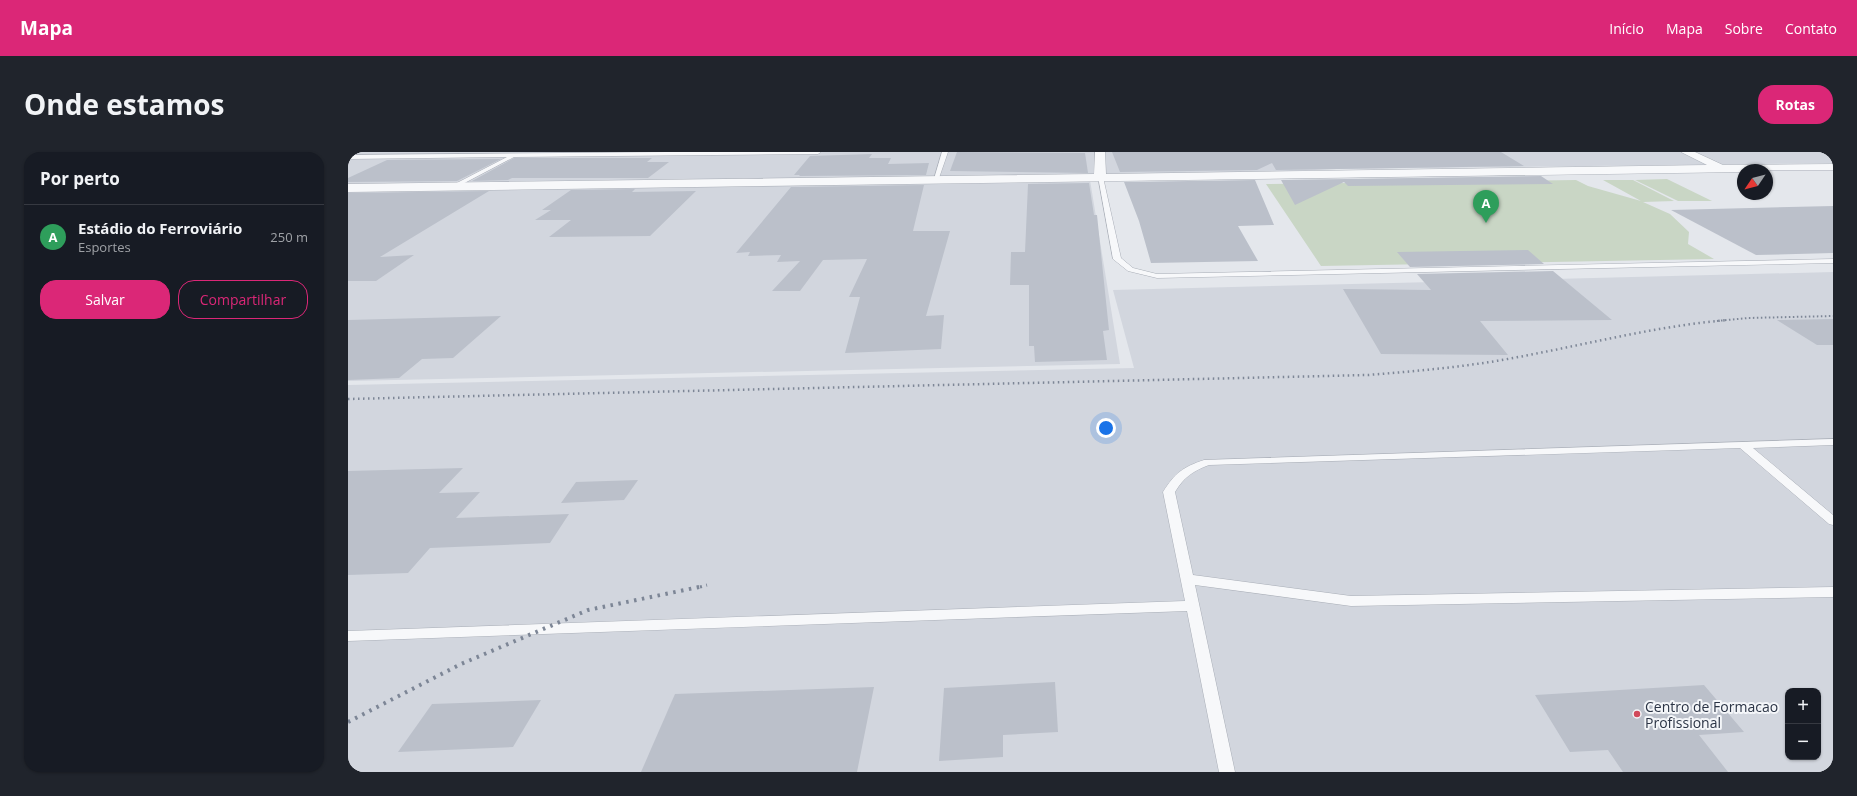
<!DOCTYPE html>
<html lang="pt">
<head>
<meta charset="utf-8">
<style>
	body { margin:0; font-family:"Open Sans",sans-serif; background:#20242c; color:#f1f3f6 }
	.controls { position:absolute; right:12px; bottom:12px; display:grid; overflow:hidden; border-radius:8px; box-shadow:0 1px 3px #0004 }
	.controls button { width:36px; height:36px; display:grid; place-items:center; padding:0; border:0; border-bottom:1px solid #363941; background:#171b24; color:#f1f3f6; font:20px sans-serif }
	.compass { position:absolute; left:1389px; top:12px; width:36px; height:36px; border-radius:50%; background:#171b24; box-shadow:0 1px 3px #0004; rotate:235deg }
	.you { position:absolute; left:758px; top:276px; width:14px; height:14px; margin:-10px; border:3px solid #fff; border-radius:50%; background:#1a73e8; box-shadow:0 0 0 6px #1a73e833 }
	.badge { display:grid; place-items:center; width:26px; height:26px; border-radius:50%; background:#db2777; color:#fff; font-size:13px; font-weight:700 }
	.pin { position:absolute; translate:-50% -33px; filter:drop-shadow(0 1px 2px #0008) }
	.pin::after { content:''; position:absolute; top:21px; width:14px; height:12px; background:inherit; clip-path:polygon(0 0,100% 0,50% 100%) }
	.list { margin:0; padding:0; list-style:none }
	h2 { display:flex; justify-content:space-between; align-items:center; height:52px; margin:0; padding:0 16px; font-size:17px }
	h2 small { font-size:13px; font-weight:400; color:#9ea1a6 }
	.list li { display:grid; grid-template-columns:26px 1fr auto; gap:12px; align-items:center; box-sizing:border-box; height:64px; padding:0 16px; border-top:1px solid #363941 }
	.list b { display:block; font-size:15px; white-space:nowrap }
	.list p { margin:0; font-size:13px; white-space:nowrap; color:#9ea1a6 }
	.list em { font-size:13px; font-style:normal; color:#9ea1a6 }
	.actions { display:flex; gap:8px; padding:12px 16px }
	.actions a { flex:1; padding:9px 0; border:1px solid #db2777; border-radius:16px; text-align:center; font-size:14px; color:#db2777 }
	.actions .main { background:#db2777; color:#fff }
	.map { position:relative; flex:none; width:1485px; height:620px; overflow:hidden; border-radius:16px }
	header { display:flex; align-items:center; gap:24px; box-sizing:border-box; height:56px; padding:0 20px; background:#db2777; color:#fff }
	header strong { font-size:19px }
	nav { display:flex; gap:22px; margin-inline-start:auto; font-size:14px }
	.intro { display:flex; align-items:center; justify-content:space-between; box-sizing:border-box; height:96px; padding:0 24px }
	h1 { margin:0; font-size:28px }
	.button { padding:10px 18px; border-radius:16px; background:#db2777; color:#fff; font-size:14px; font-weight:700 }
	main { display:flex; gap:24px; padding:0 24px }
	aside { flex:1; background:#171b24; border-radius:16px; box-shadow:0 1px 3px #0004 }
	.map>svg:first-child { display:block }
	.built { fill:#d2d6de; fill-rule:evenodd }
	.green { fill:#c9d6c5 }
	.building { fill:#bbc0ca }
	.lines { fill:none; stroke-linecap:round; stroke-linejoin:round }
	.service-casing { stroke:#a9aeb7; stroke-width:1 }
	.minor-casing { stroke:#a9aeb7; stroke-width:1 }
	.service { fill:#f7f8fa; fill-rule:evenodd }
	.minor { fill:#f7f8fa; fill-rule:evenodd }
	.rail-far3 { stroke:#7d8696; stroke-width:2; stroke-dasharray:1.5 2.5; stroke-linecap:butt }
	.rail-far2 { stroke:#7d8696; stroke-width:2.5; stroke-dasharray:1.5 3.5; stroke-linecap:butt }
	.rail-far1 { stroke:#7d8696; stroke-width:3; stroke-dasharray:2 4.5; stroke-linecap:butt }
	.rail { stroke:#7d8696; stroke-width:4; stroke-dasharray:2.5 5.5; stroke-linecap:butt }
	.poi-dot { fill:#d1495b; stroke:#f4f6f9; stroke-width:1.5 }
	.labels { text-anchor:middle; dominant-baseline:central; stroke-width:4; stroke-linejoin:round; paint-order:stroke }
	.near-poi-label { font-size:14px; fill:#2b3445; stroke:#f4f6f9; text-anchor:start }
</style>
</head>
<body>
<header>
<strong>Mapa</strong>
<nav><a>Início</a><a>Mapa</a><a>Sobre</a><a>Contato</a></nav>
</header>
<div class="intro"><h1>Onde estamos</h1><a class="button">Rotas</a></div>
<main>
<aside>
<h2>Por perto<small></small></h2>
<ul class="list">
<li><span class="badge" style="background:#2e9e5b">A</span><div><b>Estádio do Ferroviário</b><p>Esportes</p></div><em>250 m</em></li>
</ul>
<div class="actions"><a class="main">Salvar</a><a>Compartilhar</a></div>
</aside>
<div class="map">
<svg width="1485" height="620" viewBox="0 0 1485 620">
	<rect width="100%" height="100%" fill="#e4e7ec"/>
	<!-- built -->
	<g class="built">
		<path d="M0,0H1485V11L988,17L742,28L772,212L0,229Z"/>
		<path d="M1485,120V620H0V233L786,216L765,138ZM1440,539H1470V605H1440Z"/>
	</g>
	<!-- green -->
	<g class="green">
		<path d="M1319,27L1364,49H1330L1287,28Z"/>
		<path d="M1228,28L1240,34L1293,49L1255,28H1285L1326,49L1295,50L1322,62L1341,80L1340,92L1366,107L973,114L918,32Z"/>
	</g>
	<!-- building -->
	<g class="building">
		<path d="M609,0L737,1L740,21L602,19Z"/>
		<path d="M764,0H1153L1176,14L928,18L924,11L909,18L772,20Z"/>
		<path d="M524,2L521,6H543L540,12L581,11L578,23L451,24L452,23H446L462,4Z"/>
		<path d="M166,6H304L299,10H321L300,26H164L160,28L124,29Z"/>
		<path d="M153,7L109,29L0,30V26L39,8Z"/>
		<path d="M1193,24L1205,32L1000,34L996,30L947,53L933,28Z"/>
		<path d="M907,28L926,73L890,74L910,109L803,111L791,69L776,30Z"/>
		<path d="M741,31L746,63H749L761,178L755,179L759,208L687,210L686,194H681V133H662L663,100H677L680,32Z"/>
		<path d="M576,33L565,79H602L578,164L596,163L593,197L497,201L512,145H501L519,107L475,108L452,139H424L452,109L429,110L433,103L400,104L402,100L388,101L443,35Z"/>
		<path d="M287,37L284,40L348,39L302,84L201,85L223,68H187L203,58H194L223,38Z"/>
		<path d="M141,39L32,105L66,103L28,129H0V41Z"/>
		<path d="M1485,54V101L1408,103L1323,58Z"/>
		<path d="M1180,98L1196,112L1062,115L1049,100Z"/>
		<path d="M1205,119L1264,168L1132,169L1160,203L1033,202L995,137L1083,138L1069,122Z"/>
		<path d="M153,164L105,206L74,207L51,226L0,228V168Z"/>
		<path d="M1485,167V193H1469L1429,168Z"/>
		<path d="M115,316L91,341L132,340L108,366L221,362L202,391L82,396L60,421L0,423V319Z"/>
		<path d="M290,328L276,348L213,351L228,330Z"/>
		<path d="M707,530L710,580L655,583V605L591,609L596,536Z"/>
		<path d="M1356,533L1396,580L1351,583L1380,620H1275L1260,598L1222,600L1187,543Z"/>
		<path d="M526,535L509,620H293L327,542Z"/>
		<path d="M193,548L165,595L50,600L84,552Z"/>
	</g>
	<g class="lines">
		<defs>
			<g id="service">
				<path d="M319,0H473L470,2L166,5L107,36L105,35V33L159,5L0,7V3Z"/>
				<path d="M594,0H600L591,26L586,27Z"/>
				<path d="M750,24L755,25L773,106L785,116L809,122L1485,107V111L809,126L780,119L765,107Z"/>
				<path d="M1485,287V293L1405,296L1485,363V373L1481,372L1392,296L861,313C845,319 836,325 827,340L845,423L1003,444L1485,435V445L1003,454L847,433L887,620H871L839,459L0,489V479L837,449L815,340C827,321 835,315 856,308Z"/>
			</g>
			<path id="minor" d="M747,0H757L758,22L1359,13L1333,0H1347L1375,13L1485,12V18H1395V20L0,40V32L746,22Z"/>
		</defs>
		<!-- service casing -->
		<use href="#service" class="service-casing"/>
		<!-- minor casing -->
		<use href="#minor" class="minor-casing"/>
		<!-- service -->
		<use href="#service" class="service"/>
		<!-- minor -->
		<use href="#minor" class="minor"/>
		<!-- rail-far3 -->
		<path class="rail-far3" d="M1369,169L1400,166L1485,164"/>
		<!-- rail-far2 -->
		<path class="rail-far2" d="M0,247L1020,223C1069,219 1117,215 1165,206C1237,193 1307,174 1380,168"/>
		<!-- rail-far1 -->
		<path class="rail-far1" d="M352,435L359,433"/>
		<!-- rail -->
		<path class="rail" d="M0,570L113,512L240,458L356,434"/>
	</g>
	<!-- markers -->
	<circle class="poi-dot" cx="1289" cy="562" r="4"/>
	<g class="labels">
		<!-- near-poi labels -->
		<g class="near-poi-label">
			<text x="1297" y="554">Centro de Formacao<tspan x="1297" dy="16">Profissional</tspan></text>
		</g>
	</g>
</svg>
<div class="controls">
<button>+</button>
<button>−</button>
</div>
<svg class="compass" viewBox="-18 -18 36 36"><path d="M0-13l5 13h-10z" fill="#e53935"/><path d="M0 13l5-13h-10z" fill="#9ea1a6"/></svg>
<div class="you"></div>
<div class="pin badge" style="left:1138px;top:71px;background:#2e9e5b">A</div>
</div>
</main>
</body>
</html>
